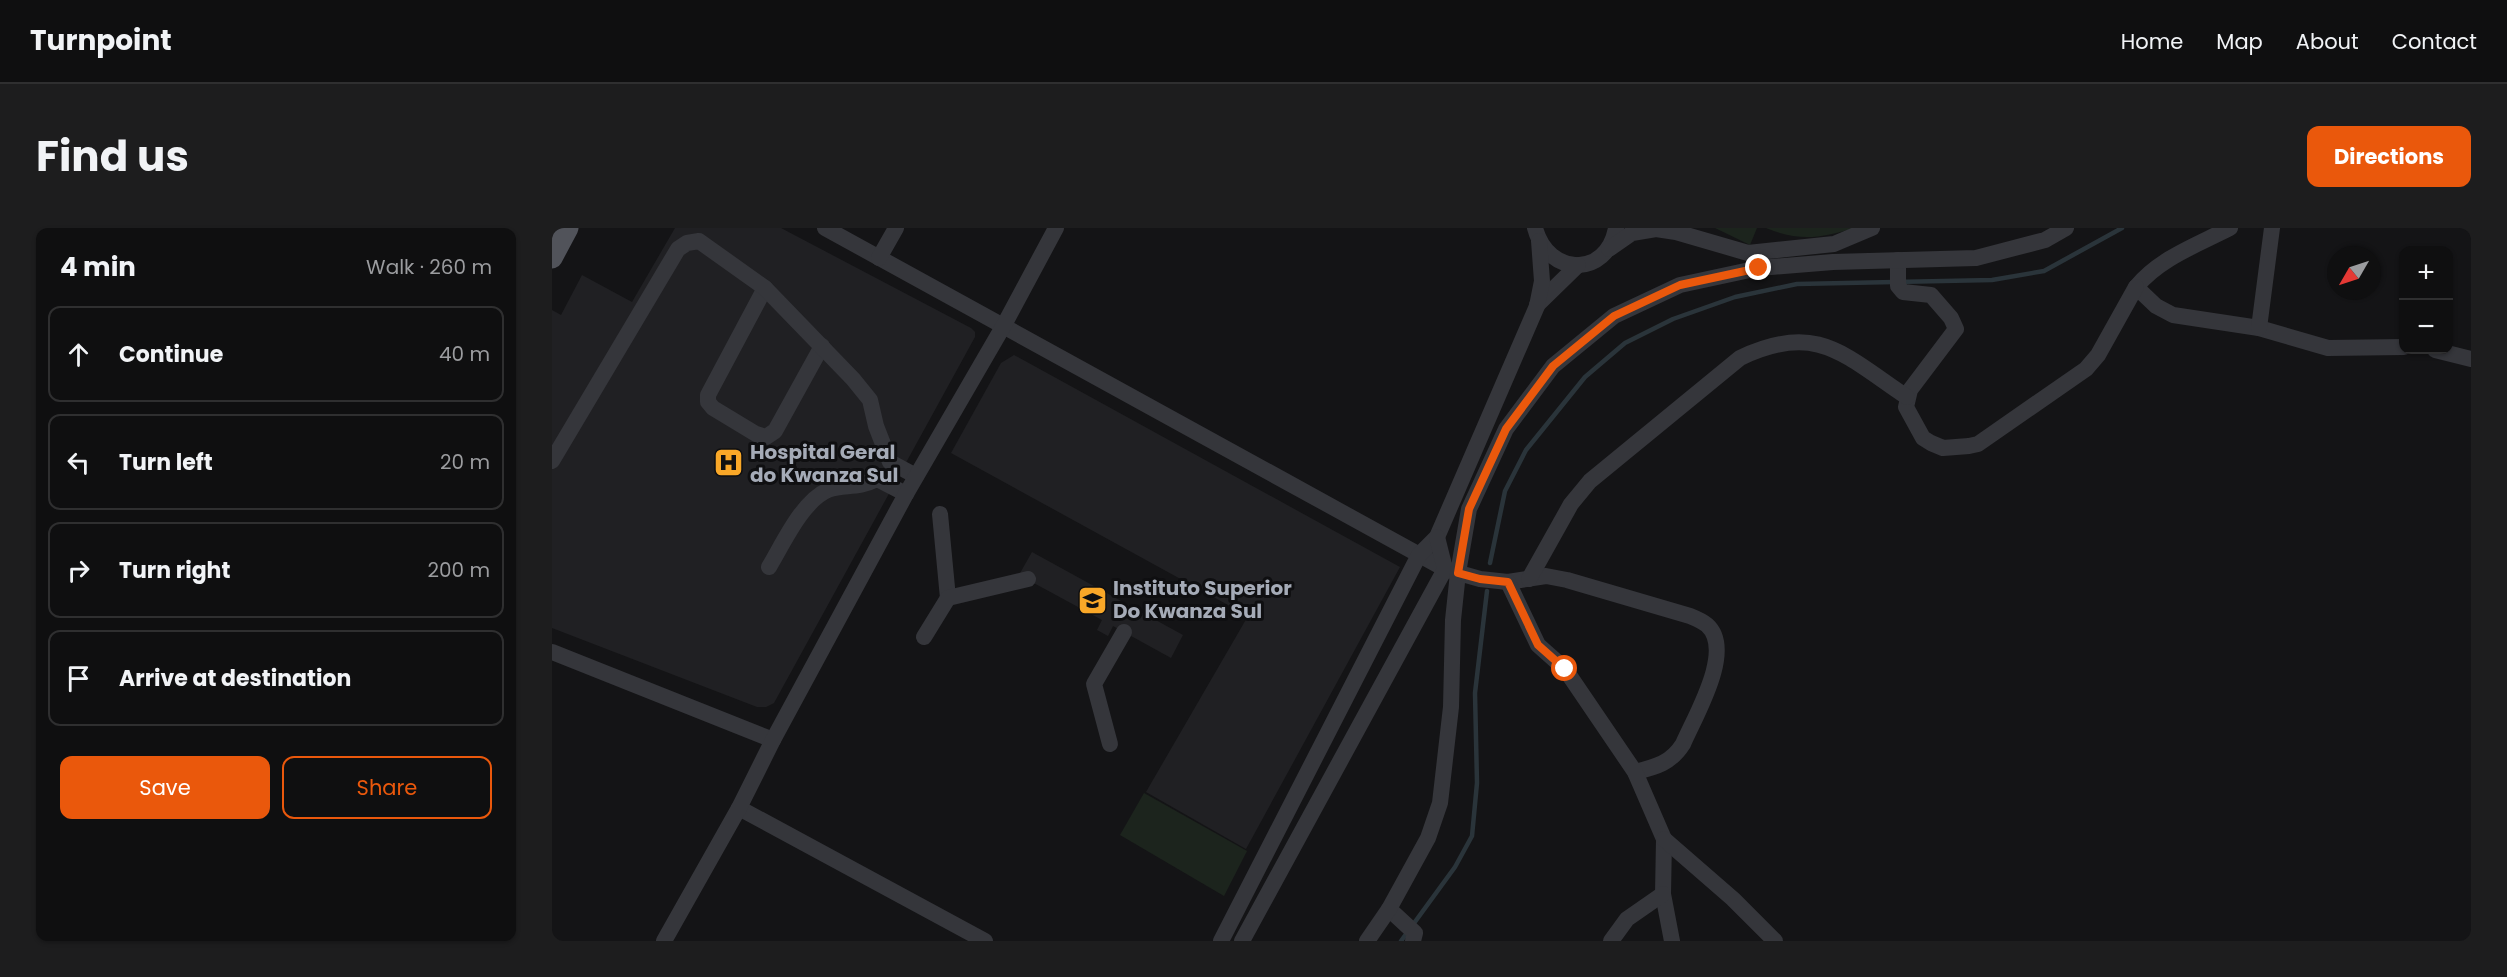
<!DOCTYPE html>
<html lang="en">
<head>
<meta charset="utf-8">
<style>
	body { margin:0; font-family:Poppins,sans-serif; background:#1d1d1e; color:#f1f3f6 }
	.controls { position:absolute; right:18px; top:18px; display:grid; overflow:hidden; border-radius:12px; box-shadow:0 2px 4px #0004 }
	.controls button { width:54px; height:54px; display:grid; place-items:center; padding:0; border:0; border-bottom:2px solid #2f2f30; background:#0f0f10; color:#f1f3f6; font:30px sans-serif }
	.compass { position:absolute; left:1775px; top:18px; width:54px; height:54px; border-radius:50%; background:#0f0f10; box-shadow:0 2px 4px #0004; rotate:231deg }
	.stop { position:absolute; width:18px; height:18px; margin:-14px; border:4px solid #ea580c; border-radius:50%; background:#fff }
	.stop.end { background:#ea580c; border-color:#fff; box-shadow:0 2px 6px #0008 }
	.list { margin:0; padding:0; list-style:none }
	h2 { display:flex; justify-content:space-between; align-items:center; height:78px; margin:0; padding:0 24px; font-size:26px }
	h2 small { font-size:20px; font-weight:400; color:#9b9c9f }
	.list li { display:grid; grid-template-columns:39px 1fr auto; gap:18px; align-items:center; box-sizing:border-box; height:96px; margin:0 12px 12px; padding:0 12px; border:2px solid #2f2f30; border-radius:12px }
	.list b { display:block; font-size:22px; white-space:nowrap }
	.list em { font-size:20px; font-style:normal; color:#9b9c9f }
	.actions { display:flex; gap:12px; padding:18px 24px }
	.actions a { flex:1; padding:14px 0; border:2px solid #ea580c; border-radius:12px; text-align:center; font-size:21px; color:#ea580c }
	.actions .main { background:#ea580c; color:#fff }
	.icon { flex:none; width:33px; height:33px; fill:none; stroke:currentColor; stroke-width:2; stroke-linecap:round; stroke-linejoin:round }
	.map { position:relative; flex:none; width:1919px; height:713px; overflow:hidden; border-radius:12px }
	header { display:flex; align-items:center; gap:36px; box-sizing:border-box; height:84px; padding:0 30px; background:#0f0f10; border-bottom:2px solid #2f2f30 }
	header strong { font-size:28px }
	nav { display:flex; gap:33px; margin-inline-start:auto; font-size:21px }
	.intro { display:flex; align-items:center; justify-content:space-between; box-sizing:border-box; height:144px; padding:0 36px }
	h1 { margin:0; font-size:42px }
	.button { padding:15px 27px; border-radius:12px; background:#ea580c; color:#fff; font-size:21px; font-weight:700 }
	main { display:flex; gap:36px; padding:0 36px }
	aside { flex:1; background:#0f0f10; border-radius:12px; box-shadow:0 2px 4px #0004 }
	.map>svg:first-child { display:block }
	.built { fill:#202023 }
	.green { fill:#1c241d }
	.lines { fill:none; stroke-linecap:round; stroke-linejoin:round }
	.stream { stroke:#2a343a; stroke-width:4.5 }
	.minor { stroke:#35363b; stroke-width:16 }
	.major { stroke:#51535a; stroke-width:21 }
	.route { stroke:#ea580c; stroke-width:8 }
	.labels { text-anchor:middle; dominant-baseline:central; stroke-width:6; stroke-linejoin:round; paint-order:stroke }
	.poi-label { font-size:20px; font-weight:bold; fill:#a5abb7; stroke:#0f0f11; text-anchor:start }
</style>
</head>
<body>
<header>
<strong>Turnpoint</strong>
<nav><a>Home</a><a>Map</a><a>About</a><a>Contact</a></nav>
</header>
<div class="intro"><h1>Find us</h1><a class="button">Directions</a></div>
<main>
<aside>
<h2>4 min<small>Walk · 260 m</small></h2>
<ul class="list">
<li><svg class="icon" aria-label="ahead" viewBox="0 0 24 24"><path d="M12 20V5M6 11l6-6 6 6"/></svg><div><b>Continue</b></div><em>40 m</em></li>
<li><svg class="icon" aria-label="left" viewBox="0 0 24 24"><path d="M17 20v-9H6M10 6l-5 5 5 5"/></svg><div><b>Turn left</b></div><em>20 m</em></li>
<li><svg class="icon" aria-label="right" viewBox="0 0 24 24"><path d="M7 20v-9h11M14 6l5 5-5 5"/></svg><div><b>Turn right</b></div><em>200 m</em></li>
<li><svg class="icon" aria-label="arrive" viewBox="0 0 24 24"><path d="M6 21V4h12l-3 4 3 4H6"/></svg><div><b>Arrive at destination</b></div></li>
</ul>
<div class="actions"><a class="main">Save</a><a>Share</a></div>
</aside>
<div class="map">
<svg width="1919" height="713" viewBox="0 0 1919 713">
	<rect width="100%" height="100%" fill="#141416"/>
	<!-- built -->
	<g class="built">
		<path d="M123,0H229L419,100L423,104V109L222,475L214,479H205L0,400V82L9,87L30,47L80,74Z"/>
		<path d="M462,127L848,339L694,621L594,564L696,388L399,225L449,135Z"/>
		<path d="M480,324L631,407L619,430L561,398L556,408L545,402L550,392L467,347Z"/>
	</g>
	<!-- green -->
	<g class="green">
		<path d="M1163,0H1205L1198,17Z"/>
		<path d="M1214,0H1302C1270,10 1247,14 1214,0Z"/>
		<path d="M592,565L695,623L672,668L568,607Z"/>
	</g>
	<g class="lines">
		<!-- stream -->
		<g class="stream">
			<path d="M938,335L953,263L974,222L1033,149L1073,115L1121,91L1183,69L1245,56L1440,52L1492,43L1570,0"/>
			<path d="M849,713L903,639L920,608L925,555L923,465L935,363"/>
		</g>
		<!-- minor -->
		<g class="minor">
			<path d="M273,0L893,341L928,351L956,354L994,348L1015,352L1138,388C1143,390 1150,393 1155,397C1183,422 1143,488 1131,516C1119,535 1104,539 1083,544"/>
			<path d="M983,0C996,49 1055,50 1064,0"/>
			<path d="M1678,0C1645,17 1608,30 1584,59L1604,78L1621,87L1707,100L1776,120L1852,119"/>
			<path d="M1057,21L1080,5L1104,1L1124,4L1196,25L1282,16L1320,0"/>
			<path d="M327,30L344,0"/>
			<path d="M1346,32V58L1351,64L1379,67L1399,90L1404,101L1358,162L1354,179L1371,210L1379,215L1391,220L1417,218L1426,216L1534,141L1546,127L1584,59"/>
			<path d="M213,60L156,167V174L161,180L204,206L214,209L223,203L270,118"/>
			<path d="M985,77L1026,37"/>
			<path d="M1707,100L1720,0"/>
			<path d="M1883,122L1919,131"/>
			<path d="M0,233L126,21L135,15L147,13L213,60L301,151L318,172L324,198L338,234L364,248"/>
			<path d="M388,286L396,370"/>
			<path d="M217,339C231,316 250,273 276,262C292,255 304,262 325,251L354,266"/>
			<path d="M977,351L1019,276L1038,253L1188,130C1265,93 1292,127 1355,169"/>
			<path d="M956,354L986,417L1013,441L1083,544L1112,611L1111,666L1120,713"/>
			<path d="M372,409L396,370L476,351"/>
			<path d="M0,424L221,512"/>
			<path d="M558,516L542,456L572,404"/>
			<path d="M187,580L433,713"/>
			<path d="M1112,611L1181,671L1223,713"/>
			<path d="M837,681L863,705L861,713"/>
			<path d="M112,713L187,580L221,512L354,266L452,97L504,0"/>
			<path d="M669,713L867,327L885,309L985,78L990,53L987,13"/>
			<path d="M690,713L893,341L885,309"/>
			<path d="M815,713L837,681L876,610L888,575L899,479L901,392L906,345L917,281L954,201L1001,138L1062,88L1128,57L1207,40L1281,34L1424,30L1493,12L1514,0"/>
			<path d="M1059,713L1075,691L1111,666"/>
		</g>
		<!-- major -->
		<path class="major" d="M0,30L16,0"/>
	</g>
	<g class="lines">
		<!-- route -->
		<path class="route" d="M1013,441L986,417L956,354L928,351L906,345L917,281L954,201L1001,138L1062,88L1128,57L1207,40"/>
	</g>
	<!-- icons -->
	<defs>
		<symbol id="hospital-square" viewBox="-11 -11 22 22"><rect x="-9" y="-9" width="18" height="18" rx="4" fill="#faa828" stroke="#0f0f11"/><path d="M-5-5h3v3.5h4V-5h3V5h-3V1.5h-4V5h-3Z" fill="#111"/></symbol>
		<symbol id="university-square" viewBox="-11 -11 22 22"><rect x="-9" y="-9" width="18" height="18" rx="4" fill="#faa828" stroke="#0f0f11"/><path d="M0-5L7-2L0 1L-7-2ZM-4 1L0 2.5L4 1V4Q0 6-4 4Z" fill="#111"/></symbol>
	</defs>
	<g fill-rule="evenodd">
		<use href="#hospital-square" x="160" y="218" width="33" height="33"/>
		<use href="#university-square" x="524" y="356" width="33" height="33"/>
	</g>
	<g class="labels">
		<!-- poi labels -->
		<g class="poi-label">
			<text x="198" y="224">Hospital Geral<tspan x="198" dy="23">do Kwanza Sul</tspan></text>
			<text x="561" y="360">Instituto Superior<tspan x="561" dy="23">Do Kwanza Sul</tspan></text>
		</g>
	</g>
</svg>
<div class="controls">
<button>+</button>
<button>−</button>
</div>
<svg class="compass" viewBox="-18 -18 36 36"><path d="M0-13l5 13h-10z" fill="#e53935"/><path d="M0 13l5-13h-10z" fill="#9b9c9f"/></svg>
<div class="stop" style="left:1013px;top:441px"></div>
<div class="stop end" style="left:1207px;top:40px"></div>
</div>
</main>
</body>
</html>
